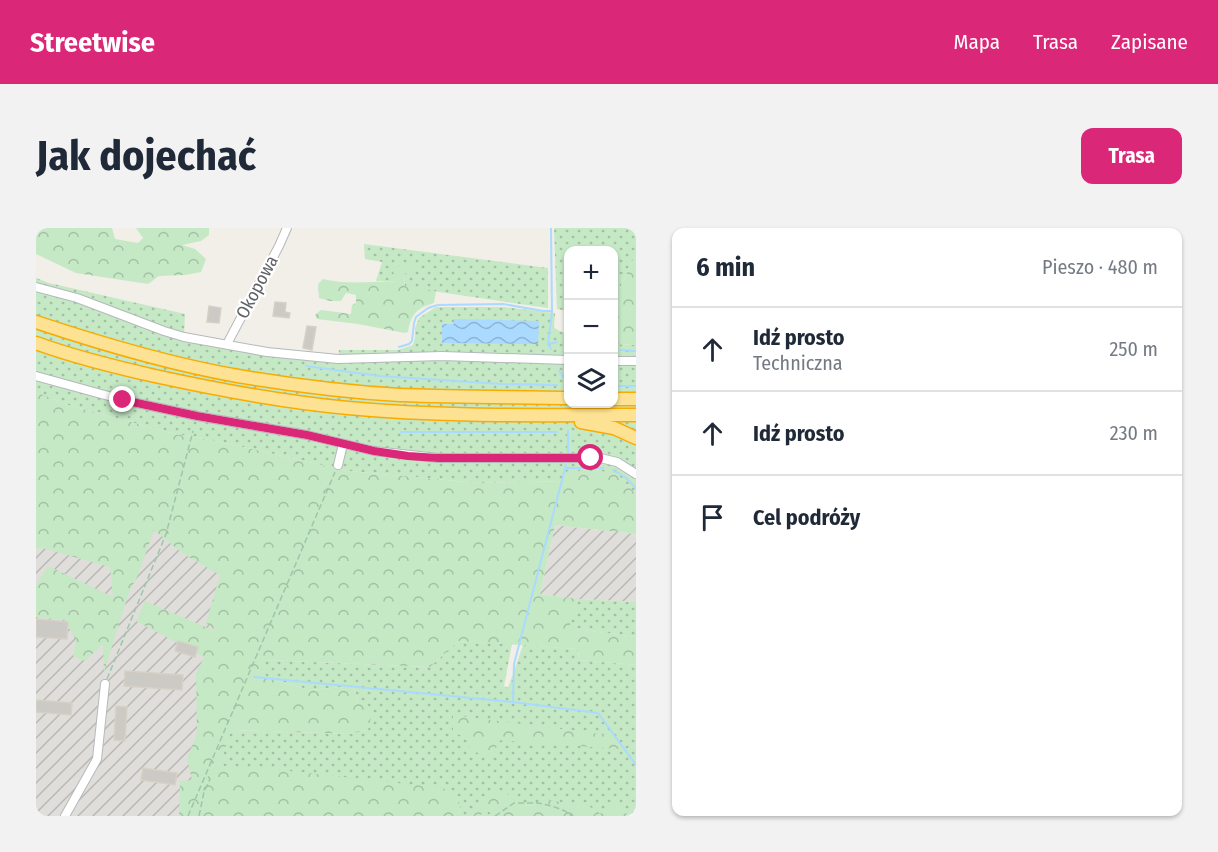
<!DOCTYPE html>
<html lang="pl">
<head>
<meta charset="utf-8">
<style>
	body { margin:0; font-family:"Fira Sans Condensed",sans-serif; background:#f2f2f3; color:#1f2937 }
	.controls { position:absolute; right:18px; top:18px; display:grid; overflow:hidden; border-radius:12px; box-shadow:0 2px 4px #0004 }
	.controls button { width:54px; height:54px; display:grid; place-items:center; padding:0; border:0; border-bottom:2px solid #e0e1e3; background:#fff; color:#1f2937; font:30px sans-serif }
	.stop { position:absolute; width:18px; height:18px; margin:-14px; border:4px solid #db2777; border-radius:50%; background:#fff }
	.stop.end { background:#db2777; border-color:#fff; box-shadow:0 2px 6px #0008 }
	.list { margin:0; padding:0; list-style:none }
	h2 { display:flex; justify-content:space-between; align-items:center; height:78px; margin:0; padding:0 24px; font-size:26px }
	h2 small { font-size:20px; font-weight:400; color:#747a83 }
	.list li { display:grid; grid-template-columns:39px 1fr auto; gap:18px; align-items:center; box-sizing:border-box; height:84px; padding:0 24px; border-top:2px solid #e0e1e3 }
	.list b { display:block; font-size:22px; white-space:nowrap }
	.list p { margin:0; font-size:20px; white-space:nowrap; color:#747a83 }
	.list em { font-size:20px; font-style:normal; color:#747a83 }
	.icon { flex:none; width:33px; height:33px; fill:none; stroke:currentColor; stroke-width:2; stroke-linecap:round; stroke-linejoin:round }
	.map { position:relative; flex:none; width:600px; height:588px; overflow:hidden; border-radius:12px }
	header { display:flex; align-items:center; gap:36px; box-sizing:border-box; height:84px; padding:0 30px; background:#db2777; color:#fff }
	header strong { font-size:28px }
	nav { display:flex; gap:33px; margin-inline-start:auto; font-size:21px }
	.intro { display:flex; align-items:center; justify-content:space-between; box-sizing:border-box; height:144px; padding:0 36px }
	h1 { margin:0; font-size:42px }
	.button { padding:15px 27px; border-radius:12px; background:#db2777; color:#fff; font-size:21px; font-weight:700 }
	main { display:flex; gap:36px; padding:0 36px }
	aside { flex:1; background:#fff; border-radius:12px; box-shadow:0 2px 4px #0004 }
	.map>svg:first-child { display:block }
	.industrial { fill:url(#industrial-furrows) }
	.grass { fill:url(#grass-dots) }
	.forest { fill:url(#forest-crowns) }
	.water { fill:url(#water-waves) }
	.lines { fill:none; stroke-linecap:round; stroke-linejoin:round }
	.stream { stroke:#aadaff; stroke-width:2 }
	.building { fill:#cccac5; stroke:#d6d1c6; stroke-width:1.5 }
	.minor-casing { stroke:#b5b8bc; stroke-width:10 }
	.highway-casing { stroke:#f9ab00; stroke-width:15 }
	.path { stroke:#9cc7a9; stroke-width:1.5; stroke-dasharray:6 3; stroke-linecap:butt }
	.minor { stroke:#fff; stroke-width:8 }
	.highway { stroke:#fde293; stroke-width:12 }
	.route { stroke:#db2777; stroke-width:8 }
	.labels { text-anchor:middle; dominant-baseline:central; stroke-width:4.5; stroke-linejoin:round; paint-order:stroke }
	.street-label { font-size:18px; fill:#5f6368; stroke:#fff }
</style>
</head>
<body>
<header>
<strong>Streetwise</strong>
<nav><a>Mapa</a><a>Trasa</a><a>Zapisane</a></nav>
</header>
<div class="intro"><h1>Jak dojechać</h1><a class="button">Trasa</a></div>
<main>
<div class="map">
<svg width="600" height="588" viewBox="0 0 600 588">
	<defs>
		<pattern id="industrial-furrows" width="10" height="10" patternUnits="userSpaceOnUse" patternTransform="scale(1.5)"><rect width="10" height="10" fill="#e0deda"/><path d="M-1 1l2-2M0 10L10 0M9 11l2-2" fill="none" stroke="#b9b8b5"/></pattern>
		<pattern id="grass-dots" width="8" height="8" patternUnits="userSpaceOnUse" patternTransform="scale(1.5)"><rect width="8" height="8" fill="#c5e8c5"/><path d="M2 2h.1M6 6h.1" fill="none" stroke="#a3c0a4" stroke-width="1.8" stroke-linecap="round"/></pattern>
		<pattern id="forest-crowns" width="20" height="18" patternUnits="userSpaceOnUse" patternTransform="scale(1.5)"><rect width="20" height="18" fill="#c5e8c5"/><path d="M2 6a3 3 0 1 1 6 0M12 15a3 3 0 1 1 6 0" fill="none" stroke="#a3c0a4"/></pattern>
		<pattern id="water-waves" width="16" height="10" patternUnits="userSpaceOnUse" patternTransform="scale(1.5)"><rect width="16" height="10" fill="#aadaff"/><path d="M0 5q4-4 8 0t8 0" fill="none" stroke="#8eb4d2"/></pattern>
	</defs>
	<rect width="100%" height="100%" fill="#f1efe8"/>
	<!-- industrial -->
	<g class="industrial">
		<path d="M519,297L600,306V374L542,371L504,366Z"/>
		<path d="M118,301L253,341L146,588H0V321Z"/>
	</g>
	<!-- grass -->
	<g class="grass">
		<path d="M518,0H600V33L597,32L582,64L578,79V22H532V83L521,81Z"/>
		<path d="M328,16L512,40V80L369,59L368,46L362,38L363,54L340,53L346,34L329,31Z"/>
		<path d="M0,50L13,55L149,86L148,108L302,131L303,122H362L377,117L379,109V100L383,90L400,79H468L519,85L518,100L532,107V176H578V116L600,117V266L583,248L530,253L442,255L312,243L185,214L139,206L32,177L0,164Z"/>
		<path d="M542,371L600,374V409L532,400Z"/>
		<path d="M422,413L476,416L468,458L472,460L487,417L542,421L543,432L600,437V588H527L500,577L473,579L455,586L453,588H424L423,570L183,538L194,502L313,506L332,502L317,458L275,462L223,449L230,432L394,439Z"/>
	</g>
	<!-- forest -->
	<g class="forest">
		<path d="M0,0H76L79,11L102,15L107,10L100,0H173V7L165,13L146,17L159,21L170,31L165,44L149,47L123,48L112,56L40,45L0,26Z"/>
		<path d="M597,32L600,33V117L578,116V79L582,64Z"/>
		<path d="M377,37L376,43L368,46L369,58L400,63L398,75C381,80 375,86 372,104L369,105L322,96L281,91L279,87L285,82L315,86L316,77L320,75V67L310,65L305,73H294L283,70L282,56L287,51C311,57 337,53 362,54L357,44L362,38Z"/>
		<path d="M0,164L32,177L139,206L185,214L312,243L442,255L530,253L531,243H566L583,248L600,266V306L519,297L504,366L542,371L533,400L600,409V437L543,432L542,421L422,413L394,439L230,432L224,449L275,462L317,458L322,473L337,480L332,502L313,506L195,502L184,538L244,542L407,560L423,570L424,588H143L144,553L156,552L151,531L161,505L160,446L168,429L100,393L109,373L181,404L170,395L184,347L146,325L118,302L102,347L93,364L68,444L67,416L49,433L37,428L40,413L29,392L0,389V356L12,338L77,369L74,339L6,320L0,321Z"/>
		<path d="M417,487L571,507L584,521L459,512L460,529L434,523V508L417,506Z"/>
		<path d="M460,563L471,566L485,578L500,577L511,572L553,578L564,586L576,574L592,587L591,588H453L455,586L450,580L444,588H438L437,583L448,568Z"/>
	</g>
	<!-- water -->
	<path class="water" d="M418,91L503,93L502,116L406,115V96H418Z"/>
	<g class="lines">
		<!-- stream -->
		<g class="stream">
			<path d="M530,114H532"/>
			<path d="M512,116L521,114"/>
			<path d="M363,119L373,116L376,113L378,95L380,89L392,80L402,77L467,76L507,83H516"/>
			<path d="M515,121L512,116L516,84L515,0"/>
			<path d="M584,122L600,123"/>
			<path d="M270,138L344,148L465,156L521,157"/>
			<path d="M523,143L531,153L532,159"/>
			<path d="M578,158H600"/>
			<path d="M532,203V224"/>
			<path d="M365,204H521"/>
			<path d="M530,240H567"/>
			<path d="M577,242L589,249L600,260"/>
			<path d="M218,449L477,474L562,485L600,537"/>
			<path d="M477,473L478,436L530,237"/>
		</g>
	</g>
	<!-- building -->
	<g class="building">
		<path d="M239,74L250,75L249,84L254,85L253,90L237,88Z"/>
		<path d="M173,78L185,80L183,95L171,94Z"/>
		<path d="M271,98L280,99L276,122L267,120Z"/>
		<path d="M0,391L32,394L31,411L0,409Z"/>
		<path d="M142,413L162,419L159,429L139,423Z"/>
		<path d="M89,443L147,447L146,462L88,458Z"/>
		<path d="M0,472L36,475L35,487L0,484Z"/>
		<path d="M80,478L91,479L89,513L78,512Z"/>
		<path d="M107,540L141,545L139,557L105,552Z"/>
	</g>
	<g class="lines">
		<defs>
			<g id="minor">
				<path d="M0,59L41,70L128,103L148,109L231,124L302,131L406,128L532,132"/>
				<path d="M191,116L243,18L251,0"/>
				<path d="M578,133H600"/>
				<path d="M0,148L87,172L161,188L271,207L338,223L402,230H564L581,234L600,246"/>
				<path d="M302,237L307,216"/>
				<path d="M29,588L61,531L69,456"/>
			</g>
			<g id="highway">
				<path d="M0,94C66,116 133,136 202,148C255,157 310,164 364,167C420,169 477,169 532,170"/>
				<path d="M0,115C38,129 79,139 119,148C183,162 247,174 312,180C408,189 504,187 600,187"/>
				<path d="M578,171H600"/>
				<path d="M545,194L578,200L600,210"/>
			</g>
		</defs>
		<!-- minor casing -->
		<use href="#minor" class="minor-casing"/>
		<!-- highway casing -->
		<use href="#highway" class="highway-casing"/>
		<!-- path -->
		<g class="path">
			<path d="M71,451L130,306L157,203"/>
			<path d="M152,588L299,244"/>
			<path d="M163,588L168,564L174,551L171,547"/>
			<path d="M459,588L478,575H502L516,578L529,583L536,588"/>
		</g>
		<!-- minor -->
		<use href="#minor" class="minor"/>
		<!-- highway -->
		<use href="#highway" class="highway"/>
	</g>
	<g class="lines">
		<!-- route -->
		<path class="route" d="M87,172L161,188L271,207L338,223L372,228L402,230H555"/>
	</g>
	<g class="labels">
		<!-- street labels -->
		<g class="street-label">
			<text transform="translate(221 59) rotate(-62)">Okopowa</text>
		</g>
	</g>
</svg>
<div class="controls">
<button>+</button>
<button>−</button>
<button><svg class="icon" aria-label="layers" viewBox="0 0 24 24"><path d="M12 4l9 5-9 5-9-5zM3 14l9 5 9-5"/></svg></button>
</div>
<div class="stop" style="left:555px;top:230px"></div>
<div class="stop end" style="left:87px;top:172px"></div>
</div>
<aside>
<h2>6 min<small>Pieszo · 480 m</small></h2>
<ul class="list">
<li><svg class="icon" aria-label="ahead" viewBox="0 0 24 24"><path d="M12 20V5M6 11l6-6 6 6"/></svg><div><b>Idź prosto</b><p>Techniczna</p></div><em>250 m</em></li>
<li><svg class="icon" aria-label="ahead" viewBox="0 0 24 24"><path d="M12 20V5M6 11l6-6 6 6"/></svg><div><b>Idź prosto</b></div><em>230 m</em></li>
<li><svg class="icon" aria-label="arrive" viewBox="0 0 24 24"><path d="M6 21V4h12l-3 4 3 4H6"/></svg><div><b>Cel podróży</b></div></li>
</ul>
</aside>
</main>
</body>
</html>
